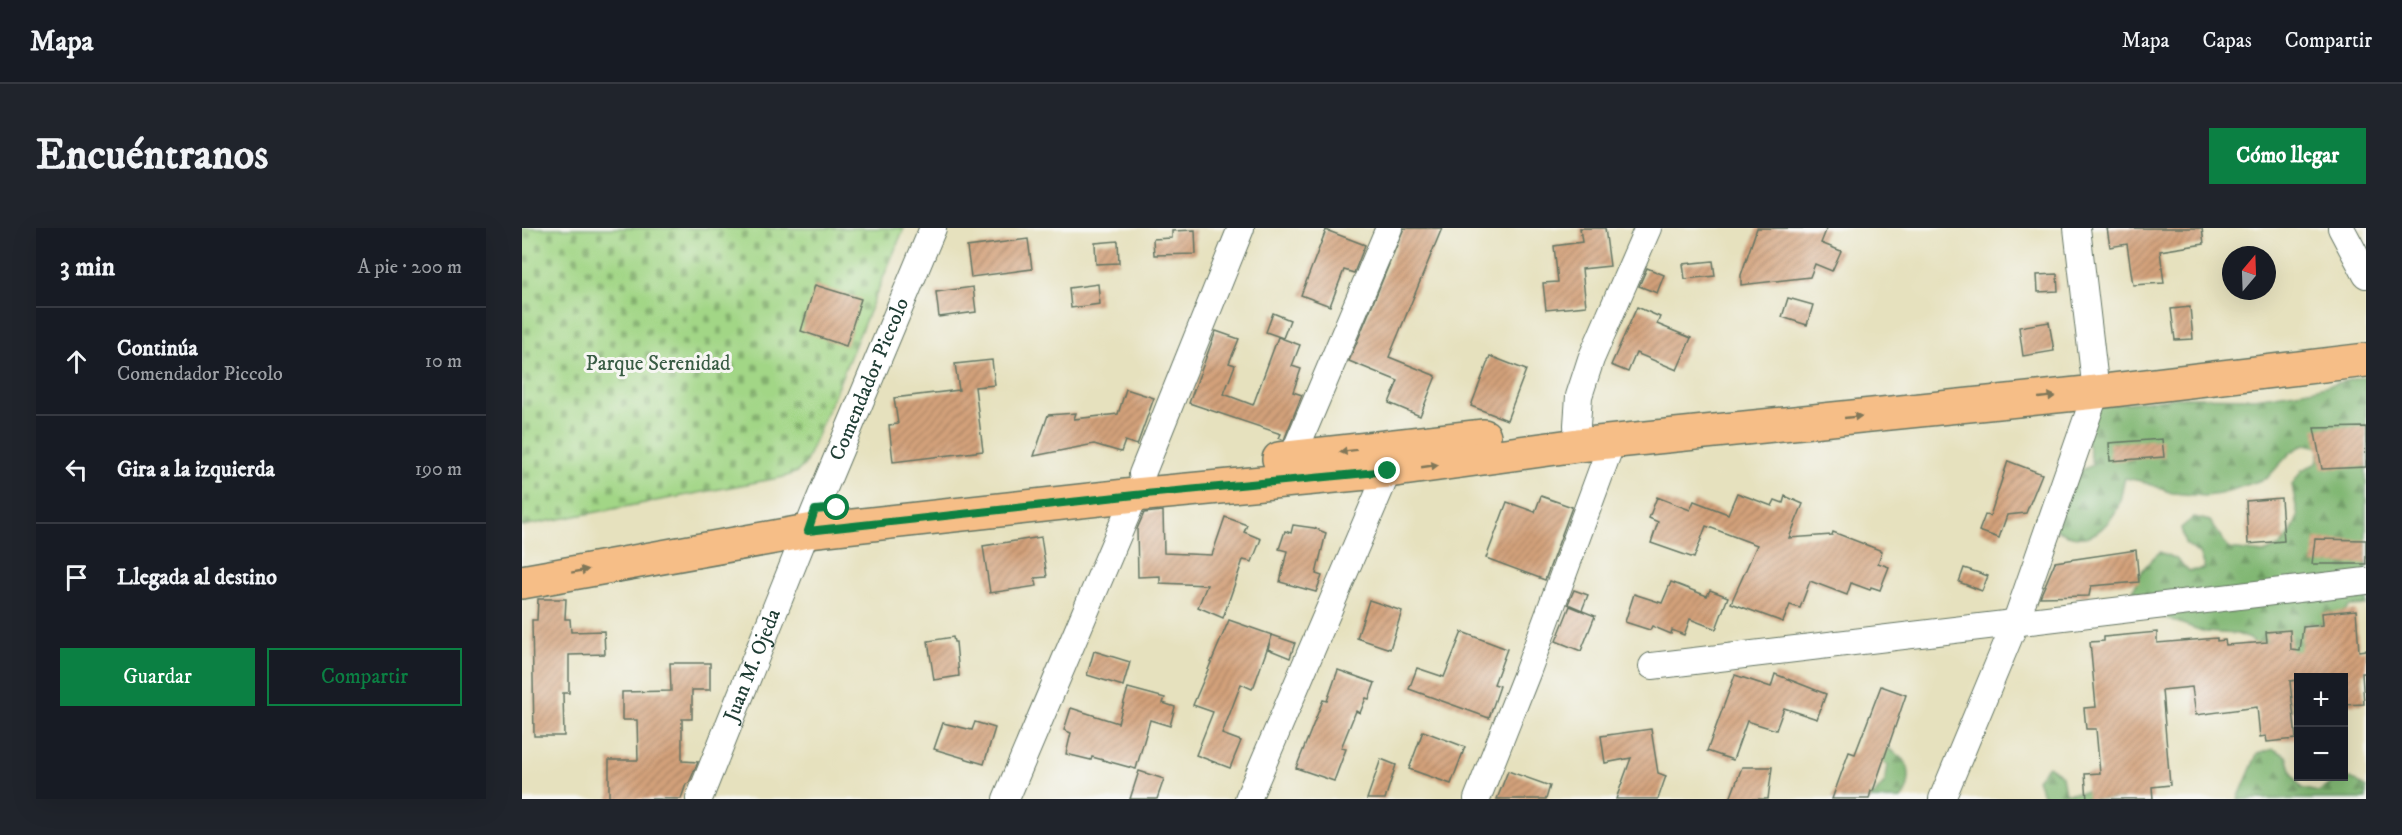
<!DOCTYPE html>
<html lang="es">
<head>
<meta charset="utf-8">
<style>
	body { margin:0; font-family:"IM FELL DW Pica",serif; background:#20242c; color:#f1f3f6 }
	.controls { position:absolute; right:18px; bottom:18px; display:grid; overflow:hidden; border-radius:0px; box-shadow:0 6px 24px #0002 }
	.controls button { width:54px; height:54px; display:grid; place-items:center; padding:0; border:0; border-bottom:2px solid #363941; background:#171b24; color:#f1f3f6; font:30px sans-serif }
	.compass { position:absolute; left:1700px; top:18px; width:54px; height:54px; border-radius:50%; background:#171b24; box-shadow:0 6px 24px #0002; rotate:19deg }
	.stop { position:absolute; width:18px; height:18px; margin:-14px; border:4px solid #0b8043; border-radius:50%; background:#fff }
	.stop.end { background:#0b8043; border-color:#fff; box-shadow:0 2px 6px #0008 }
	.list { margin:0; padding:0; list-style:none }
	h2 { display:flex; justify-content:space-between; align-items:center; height:78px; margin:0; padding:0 24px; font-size:26px }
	h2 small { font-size:20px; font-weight:400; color:#9ea1a6 }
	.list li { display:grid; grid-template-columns:39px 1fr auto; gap:18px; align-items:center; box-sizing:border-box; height:108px; padding:0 24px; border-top:2px solid #363941 }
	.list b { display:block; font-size:22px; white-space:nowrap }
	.list p { margin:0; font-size:20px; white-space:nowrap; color:#9ea1a6 }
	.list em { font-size:20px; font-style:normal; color:#9ea1a6 }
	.actions { display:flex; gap:12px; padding:18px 24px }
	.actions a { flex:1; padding:14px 0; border:2px solid #0b8043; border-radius:0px; text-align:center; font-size:21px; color:#0b8043 }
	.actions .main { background:#0b8043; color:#fff }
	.icon { flex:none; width:33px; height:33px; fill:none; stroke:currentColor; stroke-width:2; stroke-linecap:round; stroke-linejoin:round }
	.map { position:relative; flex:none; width:1844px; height:571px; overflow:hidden; border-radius:0px }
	header { display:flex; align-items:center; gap:36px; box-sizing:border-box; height:84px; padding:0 30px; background:#171b24; border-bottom:2px solid #363941 }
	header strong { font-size:28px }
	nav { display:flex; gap:33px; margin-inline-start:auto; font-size:21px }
	.intro { display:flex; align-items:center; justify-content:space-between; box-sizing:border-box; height:144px; padding:0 36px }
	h1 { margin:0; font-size:42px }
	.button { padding:15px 27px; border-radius:0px; background:#0b8043; color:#fff; font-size:21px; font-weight:700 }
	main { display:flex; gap:36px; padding:0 36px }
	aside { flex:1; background:#171b24; border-radius:0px; box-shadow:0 6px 24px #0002 }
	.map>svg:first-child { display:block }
	.forest { fill:url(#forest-firs); stroke:#507a54; stroke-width:1.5 }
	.cemetery { fill:url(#cemetery-stones); stroke:#608a5d; stroke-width:1.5 }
	.building { fill:url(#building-hatch) }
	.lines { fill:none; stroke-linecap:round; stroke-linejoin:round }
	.minor-casing { stroke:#657664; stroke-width:28 }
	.major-casing { stroke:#657664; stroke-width:36 }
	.minor { stroke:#fff; stroke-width:26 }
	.major { stroke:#f6be87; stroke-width:33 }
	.oneway { fill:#807759 }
	.route { stroke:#0b8043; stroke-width:8 }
	.labels { text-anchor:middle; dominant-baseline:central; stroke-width:6; stroke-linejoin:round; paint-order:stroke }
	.park-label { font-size:21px; fill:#395c44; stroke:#f6f6f2 }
	.street-label { font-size:21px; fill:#1f3d34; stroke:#f6f6f2 }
</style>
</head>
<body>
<header>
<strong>Mapa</strong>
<nav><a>Mapa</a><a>Capas</a><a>Compartir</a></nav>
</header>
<div class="intro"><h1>Encuéntranos</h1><a class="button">Cómo llegar</a></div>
<main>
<aside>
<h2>3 min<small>A pie · 200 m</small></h2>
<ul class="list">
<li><svg class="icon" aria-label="ahead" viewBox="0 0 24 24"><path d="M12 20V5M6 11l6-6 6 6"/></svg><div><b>Continúa</b><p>Comendador Piccolo</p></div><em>10 m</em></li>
<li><svg class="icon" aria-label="left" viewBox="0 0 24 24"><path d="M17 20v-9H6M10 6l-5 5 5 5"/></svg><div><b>Gira a la izquierda</b></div><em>190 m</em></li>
<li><svg class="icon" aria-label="arrive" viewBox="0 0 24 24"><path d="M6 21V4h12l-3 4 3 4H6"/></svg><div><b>Llegada al destino</b></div></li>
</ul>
<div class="actions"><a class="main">Guardar</a><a>Compartir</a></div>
</aside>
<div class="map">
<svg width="1844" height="571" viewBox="0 0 1844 571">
	<defs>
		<pattern id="forest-firs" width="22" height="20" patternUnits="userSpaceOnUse" patternTransform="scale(1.5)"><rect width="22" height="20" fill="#81b773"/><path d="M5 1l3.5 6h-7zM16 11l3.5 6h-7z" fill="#69965f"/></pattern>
		<pattern id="cemetery-stones" width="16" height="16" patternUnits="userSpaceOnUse" patternTransform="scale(1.5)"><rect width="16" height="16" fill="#a2d686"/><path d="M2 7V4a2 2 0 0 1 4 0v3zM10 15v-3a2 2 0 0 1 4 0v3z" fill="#83af6e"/></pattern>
		<pattern id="building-hatch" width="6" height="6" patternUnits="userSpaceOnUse" patternTransform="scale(1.5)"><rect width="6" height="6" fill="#d3a17a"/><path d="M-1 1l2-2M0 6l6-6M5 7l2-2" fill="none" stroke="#ab8465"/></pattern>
	</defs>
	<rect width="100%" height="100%" fill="#f6f6f2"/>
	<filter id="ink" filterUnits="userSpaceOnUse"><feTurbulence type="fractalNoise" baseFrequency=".0167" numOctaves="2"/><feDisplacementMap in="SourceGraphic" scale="12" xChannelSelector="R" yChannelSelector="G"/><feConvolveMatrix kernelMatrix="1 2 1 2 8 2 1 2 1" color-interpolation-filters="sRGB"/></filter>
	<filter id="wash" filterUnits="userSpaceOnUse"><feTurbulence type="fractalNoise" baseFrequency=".008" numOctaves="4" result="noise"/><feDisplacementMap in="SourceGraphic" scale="24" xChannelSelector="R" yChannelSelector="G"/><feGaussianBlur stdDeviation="1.35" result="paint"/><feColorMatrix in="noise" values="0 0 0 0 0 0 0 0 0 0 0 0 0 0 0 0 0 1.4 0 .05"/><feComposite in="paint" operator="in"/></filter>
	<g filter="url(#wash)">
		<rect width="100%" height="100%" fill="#e6e1be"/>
		<!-- forest -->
		<g class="forest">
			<path d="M1844,148V377L1828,378C1812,394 1804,398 1782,395L1783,411L1776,449V483L1768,480L1732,444L1731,412L1715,406L1683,404L1635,387L1621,378L1611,363C1617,346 1624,335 1638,324L1654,331L1667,343L1683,341L1677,326L1663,315L1659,300L1672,289L1688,293L1707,321L1742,325L1758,318L1769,305L1776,289L1770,257L1780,242L1795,235L1798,219L1783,216L1769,224L1745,250L1698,266L1683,268L1650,265L1619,253L1603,250C1600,260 1599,274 1594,283C1574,314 1556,316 1526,297L1555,244L1571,237L1563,206L1577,178L1662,169L1733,170L1787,162Z"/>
			<path d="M1355,513C1363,519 1378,526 1383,534C1390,544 1387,563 1379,571H1319L1352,567L1363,554L1366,537L1351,529Z"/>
			<path d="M1751,521L1765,528L1770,545L1779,560L1796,564L1812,554L1829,550L1844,560V571H1716L1735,526Z"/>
			<path d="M1526,538L1540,548L1543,565L1561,564L1577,557L1599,571H1526L1521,567L1515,551Z"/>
		</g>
		<!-- cemetery -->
		<path class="cemetery" d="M0,0H382L283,236L275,244L262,249L0,298Z"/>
		<g id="blocks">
			<!-- building -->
			<g class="building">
				<path d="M882,0H920L867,129L914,148L898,188L867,175L876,153L827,133Z"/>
				<path d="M1058,0H1083L1088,38L1060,41L1064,78L1024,82L1021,55L1036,54L1032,18L1060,14Z"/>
				<path d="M1235,0H1305L1299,15L1319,23L1310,43L1293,36L1288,49L1219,57V47Z"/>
				<path d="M1585,0H1680L1682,16L1638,23L1642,55L1611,57L1605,16L1588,19Z"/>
				<path d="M673,2L674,26L632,27L631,11L650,10V3Z"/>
				<path d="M804,2L843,17L832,45L822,42L808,78L779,67Z"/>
				<path d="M506,11L510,41L449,49L445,19Z"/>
				<path d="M596,13L597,35L574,36L573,15Z"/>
				<path d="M1191,33L1193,48L1163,51L1161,36Z"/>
				<path d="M1125,40L1142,47L1135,65L1117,58Z"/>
				<path d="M1535,46L1536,63L1516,64L1515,47Z"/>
				<path d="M576,56L578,76L549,80L547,60Z"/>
				<path d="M293,57L339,71L324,118L279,103Z"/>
				<path d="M451,59L454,84L417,89L414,64Z"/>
				<path d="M1266,70L1291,77L1285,97L1260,89Z"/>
				<path d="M1115,79L1138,89L1135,96L1169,110L1155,142L1114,125L1106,144L1089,137Z"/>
				<path d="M1668,79L1671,111L1653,112L1649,81Z"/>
				<path d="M751,85L768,92L761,110L744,104Z"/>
				<path d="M1527,94L1532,123L1501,128L1497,99Z"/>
				<path d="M694,103L717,111L707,135L713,137L702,166L731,177L756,109L778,117L770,138L779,141L771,164L780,167L762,212L757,210L759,206L667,175Z"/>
				<path d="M968,128L1004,142L985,192L949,178Z"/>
				<path d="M470,132L473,157L453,159L461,223L371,234L367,197L376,196L372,170L437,162L433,136Z"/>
				<path d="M604,161L632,170L615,217L603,213L599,224L572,216L512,228L526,187L554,185L552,191L596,186Z"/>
				<path d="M1844,199V239L1800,241L1792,200Z"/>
				<path d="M1640,211L1642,229L1588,233L1587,215Z"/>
				<path d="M1486,233L1520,246L1504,285L1485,287L1477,310L1457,303L1463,287L1468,288Z"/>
				<path d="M1215,265L1250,278L1253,272L1261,275L1263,268L1281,276L1267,310L1310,307L1311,304L1360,323L1356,335L1367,339L1358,362L1349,359L1348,362L1329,355L1325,367L1288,353L1278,380L1268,377L1261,394L1209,375L1235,317L1184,298L1172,330L1129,315L1136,294L1127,290L1135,269L1168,282L1172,273L1206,286Z"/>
				<path d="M1019,268L1050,279L1023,352L964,330L985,274L1013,284Z"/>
				<path d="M1759,270L1762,313L1726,316L1724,273Z"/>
				<path d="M641,283L642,325L690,327L703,289L725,297L722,304L739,311L730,334L721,332L701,390L676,379L685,357L638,355V348L616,349L615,301L622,285Z"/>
				<path d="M771,297L792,300L804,305L794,346L800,348L794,364L758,354L765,323L757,321L763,303L769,305Z"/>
				<path d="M519,309L525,349L513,350L515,358L468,365L461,318Z"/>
				<path d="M1793,311L1844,312V336H1790Z"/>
				<path d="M1614,322L1617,354L1569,358L1567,368L1518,369L1533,334Z"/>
				<path d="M1442,340L1466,348L1460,363L1437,354Z"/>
				<path d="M1149,354L1185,368L1188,362L1206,369L1194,401L1168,391L1162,407L1150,402L1149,406L1130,398L1128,402L1103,394L1112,366L1140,375Z"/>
				<path d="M1052,362L1066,367L1060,382L1046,376Z"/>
				<path d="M16,371H44L43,391H48L49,404L82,403L83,426L47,427V465H41L42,508H12L10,392H15Z"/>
				<path d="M847,372L880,383L868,421L835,410Z"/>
				<path d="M1048,378L1073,388L1059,423L1034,413Z"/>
				<path d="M1834,382L1837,423L1844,422V445H1840L1842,476L1821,477V450H1776V452L1768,453L1774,511L1745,514L1744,508L1738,509L1735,479L1674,487L1670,459L1640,462L1648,557L1630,559L1631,571H1565L1563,546L1578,545L1574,501H1564L1562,480L1574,479L1568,414L1582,413V409L1635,404V415L1695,410V413L1703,412L1704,417L1745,414L1744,404L1768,402L1769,422L1778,423L1781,399L1801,397L1800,385Z"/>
				<path d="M707,392L750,407L732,458L730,461L719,456L700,506L719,513L708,540L674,527L691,484L671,477Z"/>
				<path d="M940,404L985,421L972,456L978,458L967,490L887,461L895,440L922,449Z"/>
				<path d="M750,407L773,415L768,430L746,421Z"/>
				<path d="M431,409L432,414H434L437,448L412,452L406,413Z"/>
				<path d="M572,423L608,434L601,458L565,447Z"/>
				<path d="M148,435H188V462H170V491H160V533L176,534L167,555L164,556L159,571H87V532H116L115,492H100V464L149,463Z"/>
				<path d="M816,442L853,455L847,471L844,470L838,485L834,483L819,520L824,521L812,553L774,540L801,472L805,473Z"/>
				<path d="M1253,446L1304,466L1295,491L1262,480L1254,502L1225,493L1211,532L1185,523L1213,447L1249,459Z"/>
				<path d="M1359,458L1384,467L1351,563H1349L1347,571H1310L1327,524L1333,526Z"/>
				<path d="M606,460L643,470L641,475L653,479L648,498L628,492L614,541L570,529L569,532L544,526L549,505L542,502L549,480L596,495Z"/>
				<path d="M453,494L473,500L462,536L412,521L421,495L450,502Z"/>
				<path d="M1129,501L1136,545L1144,548L1136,571H1094L1109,530L1083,535L1079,508Z"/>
				<path d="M901,503L943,519L929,556L887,541Z"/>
				<path d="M859,531L874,537L863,571H845Z"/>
				<path d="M1220,539H1250L1246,571H1208Z"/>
				<path d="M617,543L642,551L635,571H608Z"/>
				<path d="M986,543L1028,558L1024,571H975Z"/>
			</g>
		</g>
	</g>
	<g filter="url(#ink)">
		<use href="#blocks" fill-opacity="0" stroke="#657664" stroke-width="1.5"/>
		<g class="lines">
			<defs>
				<g id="minor">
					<path d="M1819,0L1844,47"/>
					<path d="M1056,217L1055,197L1057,168L1069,131L1126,0"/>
					<path d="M770,230L867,0"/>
					<path d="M620,246L719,0"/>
					<path d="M1130,438L1844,353"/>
					<path id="s1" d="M177,571L293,282L411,0"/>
					<path d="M484,571L613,267"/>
					<path d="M726,571L866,243"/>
					<path d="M955,571L1005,445L1090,214"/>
					<path d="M1420,571L1494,393L1574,164L1555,0"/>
				</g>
				<g id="major">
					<path d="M757,231L962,208"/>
					<path d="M0,354L286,303L613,267L866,243L1056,217L1574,164L1844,132"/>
				</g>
			</defs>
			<!-- minor casing -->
			<use href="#minor" class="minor-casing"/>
			<!-- major casing -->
			<use href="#major" class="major-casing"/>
			<!-- minor -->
			<use href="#minor" class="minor"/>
			<!-- major -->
			<use href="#major" class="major"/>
		</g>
		<!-- one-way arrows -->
		<defs><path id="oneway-solid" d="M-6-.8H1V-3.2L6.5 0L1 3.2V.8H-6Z" transform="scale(1.5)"/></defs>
		<g class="oneway">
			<use href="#oneway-solid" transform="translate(1525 169) rotate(-6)"/>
			<use href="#oneway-solid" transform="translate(1331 189) rotate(-6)"/>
			<use href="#oneway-solid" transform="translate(826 223) rotate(173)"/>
			<use href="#oneway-solid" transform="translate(908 238) rotate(-8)"/>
			<use href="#oneway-solid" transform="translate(58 343) rotate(-10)"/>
		</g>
	</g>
	<g class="lines" filter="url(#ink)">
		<!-- route -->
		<path class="route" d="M315,280L293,282L286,303L613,267L866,243"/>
	</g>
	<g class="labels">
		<!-- park labels -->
		<g class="park-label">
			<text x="136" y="136">Parque Serenidad</text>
		</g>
		<!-- street labels -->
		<g class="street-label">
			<text stroke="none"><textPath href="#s1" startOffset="453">Comendador Piccolo</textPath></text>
			<text stroke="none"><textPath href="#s1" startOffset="144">Juan M. Ojeda</textPath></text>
		</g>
	</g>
</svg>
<div class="controls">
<button>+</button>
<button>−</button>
</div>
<svg class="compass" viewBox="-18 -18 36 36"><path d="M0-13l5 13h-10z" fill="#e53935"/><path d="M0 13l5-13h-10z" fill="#9ea1a6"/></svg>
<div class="stop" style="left:315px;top:280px"></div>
<div class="stop end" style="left:866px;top:243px"></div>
</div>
</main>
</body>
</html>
